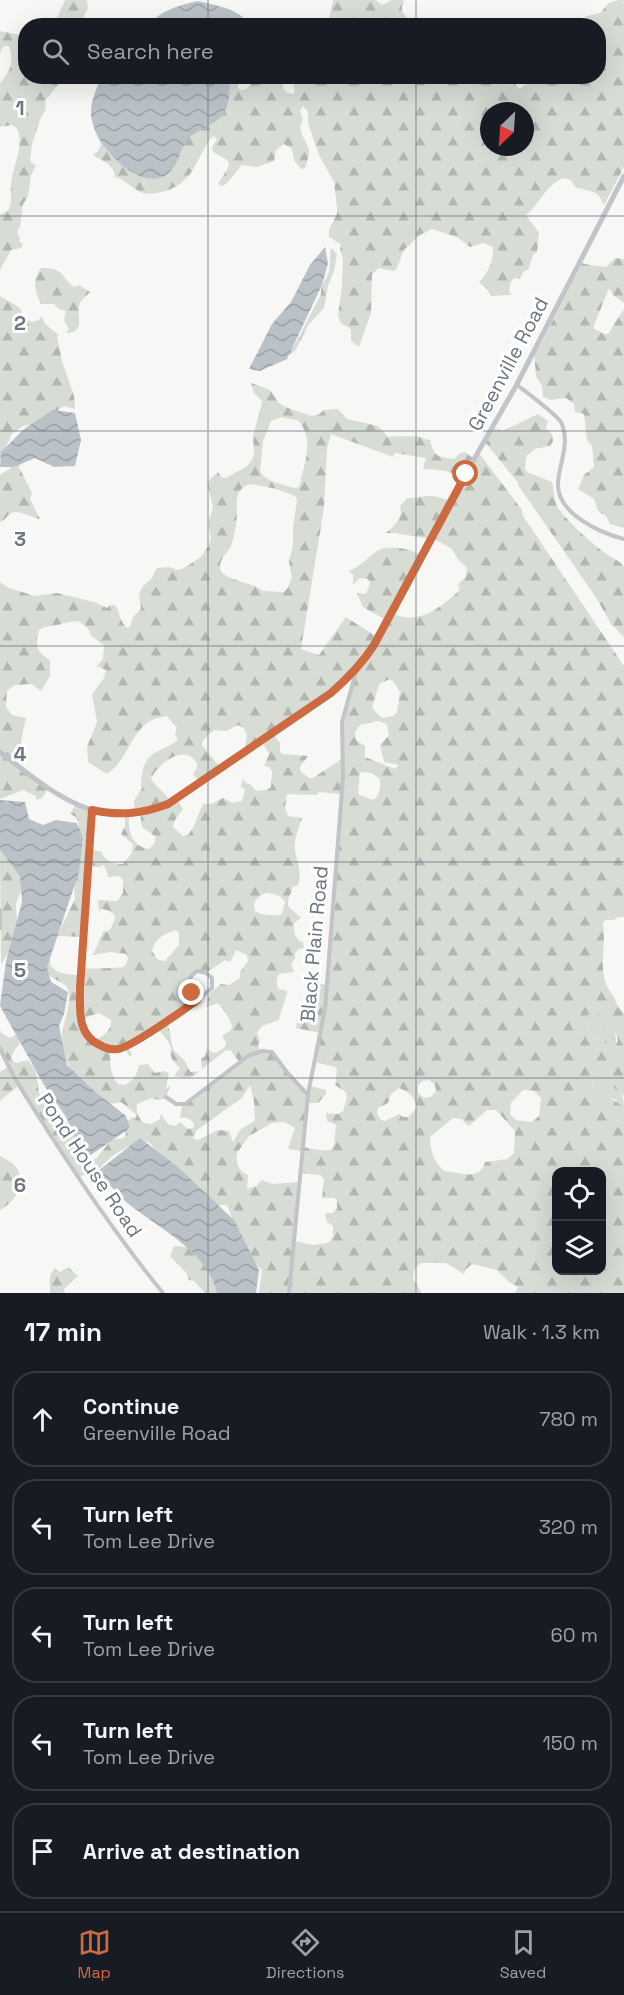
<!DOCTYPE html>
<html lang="en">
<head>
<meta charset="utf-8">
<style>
	body { margin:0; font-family:"Space Grotesk",sans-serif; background:#242831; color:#f1f3f6 }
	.controls { position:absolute; right:18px; bottom:18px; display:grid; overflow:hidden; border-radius:12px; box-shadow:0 6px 24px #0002 }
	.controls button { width:54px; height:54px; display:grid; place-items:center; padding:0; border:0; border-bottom:2px solid #363941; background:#171b24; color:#f1f3f6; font:30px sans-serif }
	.compass { position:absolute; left:480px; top:102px; width:54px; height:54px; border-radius:50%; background:#171b24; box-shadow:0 6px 24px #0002; rotate:205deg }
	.stop { position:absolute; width:18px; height:18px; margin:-14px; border:4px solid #cd6a40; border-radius:50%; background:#fff }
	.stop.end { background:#cd6a40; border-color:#fff; box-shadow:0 2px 6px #0008 }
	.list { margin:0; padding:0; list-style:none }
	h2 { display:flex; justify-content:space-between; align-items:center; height:78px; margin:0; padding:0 24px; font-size:26px }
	h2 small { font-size:20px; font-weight:400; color:#9ea1a6 }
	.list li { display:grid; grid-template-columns:39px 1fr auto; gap:18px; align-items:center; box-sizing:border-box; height:96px; margin:0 12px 12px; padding:0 12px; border:2px solid #363941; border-radius:24px }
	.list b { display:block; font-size:22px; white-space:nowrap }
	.list p { margin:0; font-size:20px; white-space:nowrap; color:#9ea1a6 }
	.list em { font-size:20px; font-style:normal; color:#9ea1a6 }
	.icon { flex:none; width:33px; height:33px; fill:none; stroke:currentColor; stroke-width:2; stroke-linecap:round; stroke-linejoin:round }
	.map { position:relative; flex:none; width:624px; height:1293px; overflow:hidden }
	.search { position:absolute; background:#171b24; box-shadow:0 6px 24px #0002; left:18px; right:18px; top:18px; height:66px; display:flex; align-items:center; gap:15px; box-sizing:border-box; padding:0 21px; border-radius:24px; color:#9ea1a6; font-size:22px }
	.sheet { height:618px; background:#171b24 }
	nav { display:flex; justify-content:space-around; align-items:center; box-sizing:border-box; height:84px; border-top:2px solid #363941; background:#171b24; font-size:16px; color:#9ea1a6 }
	nav a { display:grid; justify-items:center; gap:3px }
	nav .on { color:#cd6a40 }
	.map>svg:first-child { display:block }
	.grass { fill:url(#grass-tufts) }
	.forest { fill:url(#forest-firs); fill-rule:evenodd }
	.water { fill:url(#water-waves) }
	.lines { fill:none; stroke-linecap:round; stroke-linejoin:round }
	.minor { stroke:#c2c4c8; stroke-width:4 }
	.secondary { stroke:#c1c5ca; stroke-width:5 }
	.route { stroke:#cd6a40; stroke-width:8 }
	.grid { fill:none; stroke:#6b7682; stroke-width:1.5; stroke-opacity:0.55 }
	.labels { text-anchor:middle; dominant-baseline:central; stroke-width:6; stroke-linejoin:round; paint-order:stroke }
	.street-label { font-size:20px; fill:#6b7682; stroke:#fff }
	.grid-label { font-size:20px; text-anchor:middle; font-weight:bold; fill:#6b7682; stroke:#fff; stroke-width:6; stroke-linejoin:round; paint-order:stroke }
</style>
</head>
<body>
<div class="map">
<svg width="624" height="1293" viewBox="0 0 624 1293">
	<defs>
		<pattern id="grass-tufts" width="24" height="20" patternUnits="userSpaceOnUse" patternTransform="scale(1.5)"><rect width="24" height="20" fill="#d7dcd5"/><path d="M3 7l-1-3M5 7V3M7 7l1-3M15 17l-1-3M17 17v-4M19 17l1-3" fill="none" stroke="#b2b7b2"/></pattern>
		<pattern id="forest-firs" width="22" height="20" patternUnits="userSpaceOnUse" patternTransform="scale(1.5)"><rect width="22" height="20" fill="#d7dcd5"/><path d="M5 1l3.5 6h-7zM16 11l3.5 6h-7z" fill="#b2b7b2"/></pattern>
		<pattern id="water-waves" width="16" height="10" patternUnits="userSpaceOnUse" patternTransform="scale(1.5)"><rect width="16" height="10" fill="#bac2c7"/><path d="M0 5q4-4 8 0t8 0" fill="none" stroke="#9ba2a7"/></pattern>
	</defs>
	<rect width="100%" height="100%" fill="#f7f8f5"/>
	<!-- grass -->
	<g class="grass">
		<path d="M590,1012H596C607,1022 620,1032 615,1047H607L604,1041L592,1036L586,1018Z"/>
		<path d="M594,1074C612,1076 624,1089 624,1107H621L616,1100L609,1097L606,1101C595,1095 590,1086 594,1074Z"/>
	</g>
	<!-- forest -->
	<g class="forest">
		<path d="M65,0H87L88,8L80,25H54Z"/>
		<path d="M333,0H375L382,5L392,0H404C400,11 402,11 408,19L406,25H328Z"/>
		<path d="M619,0H624V167L604,205C602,202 601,199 599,196C594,190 582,190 575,187L571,180L564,178C545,185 541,203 526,215L539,233L537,252L533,255L528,270L523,272L520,279L515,278L511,281L509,291L512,295L491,296L488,290L479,282C488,275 494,258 493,247L484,243L470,247L457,237L432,229L420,235L404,250L397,268L394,271L378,268L372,275L371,313L359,347L351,341V329L341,323L338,316L342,286L343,258L340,249L341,244L329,237V230L337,214V208L334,182L319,155L308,123V112L303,106L300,111L303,120C294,133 309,139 309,153C309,158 306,163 305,168L301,169L294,160L292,149L284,144L276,150L274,161L257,167L242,165L227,183L222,186L218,184L228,168L229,163L226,159L213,152L212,147L217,139L213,136C194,159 197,180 166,191C158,193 150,195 143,193C132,189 125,179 115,177C115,165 102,161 93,155L98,151L101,145L94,129L97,97L114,77H239L238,88L241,90L246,89L258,77H281L284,90L288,93L294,94L295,90L292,77L456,76L476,81L484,84L493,77L509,76L519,89L537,77L598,76V26L578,25L587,16L600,13L609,3ZM489,111H525V147H489Z"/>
		<path d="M0,31L25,36L26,76L70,77L61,81L45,101L46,109L40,120L32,144L30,161L36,166L31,175L28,197L23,204L20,227L17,232L20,238L19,241L23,244L21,248L11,250L0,270V215C1,214 7,211 8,210C13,204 10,192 11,185C12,166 25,148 17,128L12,125L0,127V83C11,70 14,63 9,46H4L0,53Z"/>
		<path d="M331,248L337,254L334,271L328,286L324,308L309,324L295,351L288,355L300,335L321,294C320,285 325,282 328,274C331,267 329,256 331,248Z"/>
		<path d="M615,258L624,259V303L613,295L609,288L593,328L604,334H608L624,309V528L610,524L606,516L598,511L594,499L578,489L584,475L594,467L592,446L587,440L584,414L575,412L574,404L566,398L551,400L543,397L542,386L536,376L534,351L541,344L582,263C590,266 597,265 606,267Z"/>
		<path d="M41,268C65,268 60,276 74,287L79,285L90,292C87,296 82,299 80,303C75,315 88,332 66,333L69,329L64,320L66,311L59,309L54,304H41C35,291 32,280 41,268Z"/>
		<path d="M0,296L19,307L26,319L32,322L39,320L42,316L45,324L59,335L57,336L62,361L74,396L75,409L64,406L38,423L23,426L12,434L0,459Z"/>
		<path d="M251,383L270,390L279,403L286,407L311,416L318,415L324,410L338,409L347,419L378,426L388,437C391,436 418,436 420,437C424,438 427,440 430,440C434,457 438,457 454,459L460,453L465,452L474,459L479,453L522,510L523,516L624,666V917H618L614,920H605L603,923C607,947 596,972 611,993C617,1000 616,1007 624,1013V1096C614,1085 612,1076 594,1074C590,1086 595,1095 606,1100L609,1097L624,1107V1293H515L518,1287L509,1282L497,1270L472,1264L465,1270L464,1274L446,1263H421L414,1270L413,1279L422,1293H259L262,1270C244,1254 236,1227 227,1205H212L168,1175L152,1145L146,1141C127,1146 113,1153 100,1168H94L79,1178L18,1086L0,1101V1072L8,1067L0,1050V1030L1,1033L10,1038L17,1034L22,1039C18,1048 14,1048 11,1059L16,1063L28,1060L36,1071L39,1093L51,1109L75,1129L87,1158L90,1160L96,1159L111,1140L124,1138L126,1134L123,1126L131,1118L136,1117V1114C129,1110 127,1105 120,1102L112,1104C86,1091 58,1065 62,1033C64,1019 71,1007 69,992C67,980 50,982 47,970C45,964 49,954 50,947V965C58,975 67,974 80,975L82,968C87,969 121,968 123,967C126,966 127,961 128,958L126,954L110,952L93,955L103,932L110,930L115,919L114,914L107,910L101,909L99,912L98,900L117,901L123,893V880L119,876L109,877L104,865L99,867L88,866L83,937L57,936L75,899L74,887L79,823L76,817L70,814L75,805L91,811L89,849L102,852V854C108,862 113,864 123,864L132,853L133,844L121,834L125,826V815H129C128,831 131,846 149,849L154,844L156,837L142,827L140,813H135L134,801L142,788C140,781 142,777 143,770C146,752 165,750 178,740L175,734L177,728L167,716C130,720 134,755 107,774L88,762L87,747L97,722L92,694L104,678L106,670L97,666L103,659L104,646C100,642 97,640 93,637C90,635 90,631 88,629C78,616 68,623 57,625C48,626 46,626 39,630C35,646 36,651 50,660V676L41,691L32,684L15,685L7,691L6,707L12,715L26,718L16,765L48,789L42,798L36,800V796L23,790L0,799V582L9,588L35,596L57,593L94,602L107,608L110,605H115C121,615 118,618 127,628L130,627L133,617L141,609L139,594L143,586L152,578L157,568L169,567L178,570L184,568L201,557L209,545L211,538L208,525L213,507L207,482L218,472L221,477L226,478L247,466L252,460L254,454L253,436L262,403L261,400L254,393ZM282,417L299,421C315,441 304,464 299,487L294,488C283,484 265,482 260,471L263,441L271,421ZM331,434L393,457L395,453L426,458L423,469C438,470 451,469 462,480L450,501C428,492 425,498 407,498L400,506C404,518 394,526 386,533H395L436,540L452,549L458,559L467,568L465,578L458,584L460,590C439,608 421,626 391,613L421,555C409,549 389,544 377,551C368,557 360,567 349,571L353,575V585L360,578L368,579L370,583L366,594L357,593L363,607L386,620L377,637L346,617L319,655L301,649L324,508L327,448ZM251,484L277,489L295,496L297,500L293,528V545L289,562L292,578L287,589L283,592L262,591L259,588C251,584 224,578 221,571C217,560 227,554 231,546C234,540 237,520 237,514C237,500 234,489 251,484ZM355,674L341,736L343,758L313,778H309L300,771V767L308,756L283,754L280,752V743L273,734ZM390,679L394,682L400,692L397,712L393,716L382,718L372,708L379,684ZM378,721L387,724L389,735L380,745L384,762L399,765L395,769L365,757V746L356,740L355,732L360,725ZM238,725L244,728L247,735L245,745L249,749L262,741L269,754L264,766L269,767L272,771L271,787L267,790L256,791L251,785L245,782L243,778L241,786L245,790L242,801L233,803L223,798L211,804H203C197,816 196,825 188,835L183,836L173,827L175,820L183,809L177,800L171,802C165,793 157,787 151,779C156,767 176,749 190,756C193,758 195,761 197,763V768L193,774L200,783L220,767L202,745L203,740L214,730L226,731ZM360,772L371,773L380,779C380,787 381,795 373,800L358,794ZM319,792L340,794L326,985L316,984L308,987V999L300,1007L296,1028L320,1033L314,1062L335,1067L337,1070L335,1085L346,1092L347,1098L343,1111L338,1114L326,1113L327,1121L336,1125L334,1145L331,1150C320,1151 313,1149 303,1147L308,1103H318L326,1094V1090L310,1086L307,1094L271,1053L260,1051L258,1045L260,1041L257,1033L262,1026L279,1020C281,1009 286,1001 287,991L279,989C276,984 276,979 279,974L294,972L291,965L295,958V953L299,949L304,948L303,942C294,940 294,931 294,923L301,918L288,906V900L293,887L298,885C304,869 293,857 295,842C296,834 300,825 302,818L288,816L285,808L287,794L317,795ZM265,893C273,893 281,895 285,902L282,914C275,917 261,915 255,911C252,902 257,897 265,893ZM176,930L179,933V945L165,961L158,960L152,951C156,937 163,935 176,930ZM236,950L247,955L248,961L240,972V978L229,985L221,984L210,993L206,1006L207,1007L218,1003C224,1010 229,1017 232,1026L231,1030L222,1036L226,1042V1046L217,1053L211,1052L207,1048L205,1056L201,1059L202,1069L226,1050L231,1051L240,1063L182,1105L180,1118C187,1117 190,1118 194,1124L193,1128L188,1129L180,1122L175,1126L168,1124L161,1114L160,1119L151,1124L144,1123C138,1118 136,1111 137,1104L151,1098L159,1100L166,1098L170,1085L166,1089L169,1073L164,1071L155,1073L148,1064L139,1065C137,1075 134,1080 125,1085L118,1084C110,1074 109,1062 111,1050L124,1048L130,1057L132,1054L127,1046L157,1028L168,1041L171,1048C169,1058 173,1061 180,1068L174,1076C184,1077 193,1080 199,1071L191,1072C187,1068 187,1064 184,1060C181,1056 176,1054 174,1050C169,1040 173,1034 166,1023L197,1001L188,984L195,973H206L225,960L230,962ZM590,1012H596L604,1020V1027L609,1032L616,1034L618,1040L615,1047H607L604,1041L592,1036L586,1019ZM99,1013L111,1020C112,1031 102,1036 94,1042L82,1030L81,1019ZM429,1080L435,1085L436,1091L431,1097L424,1098L418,1093V1086L422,1081ZM250,1085L254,1102L255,1121L241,1129L233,1142L229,1131L218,1130L198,1140L193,1138L197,1130L242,1098ZM399,1088C409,1092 415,1097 417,1108L408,1117H403L399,1114L385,1121L381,1120L377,1113L378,1108L388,1103L391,1094ZM523,1090L534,1091L541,1098L539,1116L532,1122L516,1120L510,1114L511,1103ZM487,1110H496L515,1131L514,1153L507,1159L485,1162C479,1183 456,1171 444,1171C434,1162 430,1151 430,1137L453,1118L461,1119L469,1126ZM284,1122L295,1128L288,1149L302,1151L300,1173L320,1175L324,1179L322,1198H335L337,1201V1209L332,1213H325L327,1222L333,1226V1237L328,1243L313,1245L294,1241L299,1182L272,1184L262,1180L256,1186L247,1189L248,1175C238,1172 236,1163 237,1153L249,1136L272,1123ZM556,1172H602V1270H556Z"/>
		<path d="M538,414L548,421L546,428L552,434L553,441L550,446L535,449L526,456L525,469L527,472L552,482C554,490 554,499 557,506C563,518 594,545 605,553C612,558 619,560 624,567V637L611,624L597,599L518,485L519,484L485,442L493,428L503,431Z"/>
		<path d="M21,461L19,467L32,493L30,499L40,519C32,518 18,509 11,513C6,516 6,520 0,522V475Z"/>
		<path d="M0,849L10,859L24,882L16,904L17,922L14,943L1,965Z"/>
		<path d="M0,1156C5,1159 12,1162 16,1167C28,1183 15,1202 0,1210Z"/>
		<path d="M174,1246L187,1247L207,1266L222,1293H205L194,1281L189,1280L187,1274L170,1256Z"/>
		<path d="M68,1267L78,1276L64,1289L65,1293H50C51,1282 47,1278 55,1268L60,1272Z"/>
	</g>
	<!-- water -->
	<g class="water">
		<path d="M198,1C213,5 243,9 248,25H149C161,10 180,5 198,1Z"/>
		<path d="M102,76L230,77C229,89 231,107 221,117C213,125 199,129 190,137C179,147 180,166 166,175C137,193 90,140 91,112C91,100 97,87 102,76Z"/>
		<path d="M325,247L328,263L322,285L287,359L260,371L249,369L272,324L291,302L310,265Z"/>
		<path d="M53,410L75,413L81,440L75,466L54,467L35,458L14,467H0L1,452L24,429Z"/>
		<path d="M0,800L25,802L29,819L43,825L56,820L77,823L83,838L79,872L47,967L51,982L68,992L64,1014L59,1026L67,1065L94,1091L126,1116L130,1128L85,1159L66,1117L44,1085L0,1006L6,961L22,902L20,876L0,850Z"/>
		<path d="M140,1138L179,1168L234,1220L259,1270L256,1293H217C208,1252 160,1229 130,1205C118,1196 108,1182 98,1171Z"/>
	</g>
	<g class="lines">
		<!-- minor -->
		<g class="minor">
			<path d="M517,385C526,392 559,416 562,424C570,444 559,464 558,483C556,513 600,533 624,539"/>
			<path d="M92,810L80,988C80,1010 77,1035 100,1045C105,1048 112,1050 118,1049C130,1048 185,1009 197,1000"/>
			<path d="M0,910V928"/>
			<path d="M197,971L206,973L212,978V988L197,1000C189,989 184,980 197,971Z"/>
			<path d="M0,1048C13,1079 33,1107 51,1136C86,1190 122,1243 163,1293"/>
			<path d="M166,1097L176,1104H185L248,1056L262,1051L272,1052L286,1071L307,1094"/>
			<path d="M289,1293L308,1094L325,1009L343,778L342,722L356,672"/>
		</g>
		<!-- secondary -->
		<path class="secondary" d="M0,752C60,799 108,840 184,794L331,693L355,672L368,654L442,515L516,386L624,176"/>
	</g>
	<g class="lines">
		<!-- route -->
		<path class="route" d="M192,993L197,1000C185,1009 130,1048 118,1049C112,1050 105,1048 100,1045C77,1035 80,1010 80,988L92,810C119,816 142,814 168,804L331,693C348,678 362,664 374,645L466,474"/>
	</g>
	<!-- grid -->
	<path class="grid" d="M208,0V26M416,0V26M208,76V1293M416,76V1293M0,216H624M0,431H624M0,646H624M0,862H624M0,1078H624"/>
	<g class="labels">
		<!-- street labels -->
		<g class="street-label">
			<text transform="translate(508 364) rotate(-62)">Greenville Road</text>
			<text transform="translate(314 944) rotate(-85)">Black Plain Road</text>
			<text transform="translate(90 1165) rotate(56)">Pond House Road</text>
		</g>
	</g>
	<g class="grid-label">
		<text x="20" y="115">1</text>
		<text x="20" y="330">2</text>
		<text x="20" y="546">3</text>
		<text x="20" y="761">4</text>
		<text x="20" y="977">5</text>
		<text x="20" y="1192">6</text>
	</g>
</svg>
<div class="controls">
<button><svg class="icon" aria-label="locate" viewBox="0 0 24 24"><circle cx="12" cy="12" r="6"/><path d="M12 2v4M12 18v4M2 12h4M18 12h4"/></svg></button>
<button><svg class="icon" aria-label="layers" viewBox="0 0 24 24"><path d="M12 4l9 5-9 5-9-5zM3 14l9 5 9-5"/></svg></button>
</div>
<svg class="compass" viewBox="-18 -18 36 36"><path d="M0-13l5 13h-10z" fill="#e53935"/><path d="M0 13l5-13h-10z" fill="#9ea1a6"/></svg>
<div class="stop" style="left:466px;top:474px"></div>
<div class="stop end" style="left:192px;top:993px"></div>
<div class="search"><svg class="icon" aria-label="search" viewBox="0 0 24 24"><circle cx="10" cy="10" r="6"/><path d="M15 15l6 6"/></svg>Search here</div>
</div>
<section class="sheet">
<h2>17 min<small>Walk · 1.3 km</small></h2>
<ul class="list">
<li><svg class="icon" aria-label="ahead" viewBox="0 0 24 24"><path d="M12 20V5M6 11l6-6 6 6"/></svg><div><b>Continue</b><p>Greenville Road</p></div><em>780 m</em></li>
<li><svg class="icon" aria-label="left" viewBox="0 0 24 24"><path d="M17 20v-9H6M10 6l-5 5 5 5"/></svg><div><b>Turn left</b><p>Tom Lee Drive</p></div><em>320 m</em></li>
<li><svg class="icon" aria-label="left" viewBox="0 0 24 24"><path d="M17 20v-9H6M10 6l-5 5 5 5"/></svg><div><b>Turn left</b><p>Tom Lee Drive</p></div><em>60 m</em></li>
<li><svg class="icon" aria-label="left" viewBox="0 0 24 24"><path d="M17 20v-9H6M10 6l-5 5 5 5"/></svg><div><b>Turn left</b><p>Tom Lee Drive</p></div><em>150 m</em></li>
<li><svg class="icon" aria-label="arrive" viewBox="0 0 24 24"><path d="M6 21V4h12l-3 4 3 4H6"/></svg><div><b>Arrive at destination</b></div></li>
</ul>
</section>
<nav>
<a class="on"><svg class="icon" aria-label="map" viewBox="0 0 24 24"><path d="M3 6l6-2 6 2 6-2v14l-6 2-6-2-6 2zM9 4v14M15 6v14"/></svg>Map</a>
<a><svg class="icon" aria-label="directions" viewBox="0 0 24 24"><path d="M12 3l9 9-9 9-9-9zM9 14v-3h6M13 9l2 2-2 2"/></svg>Directions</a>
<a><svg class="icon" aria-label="saved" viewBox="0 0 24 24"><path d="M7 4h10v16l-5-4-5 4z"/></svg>Saved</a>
</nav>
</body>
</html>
